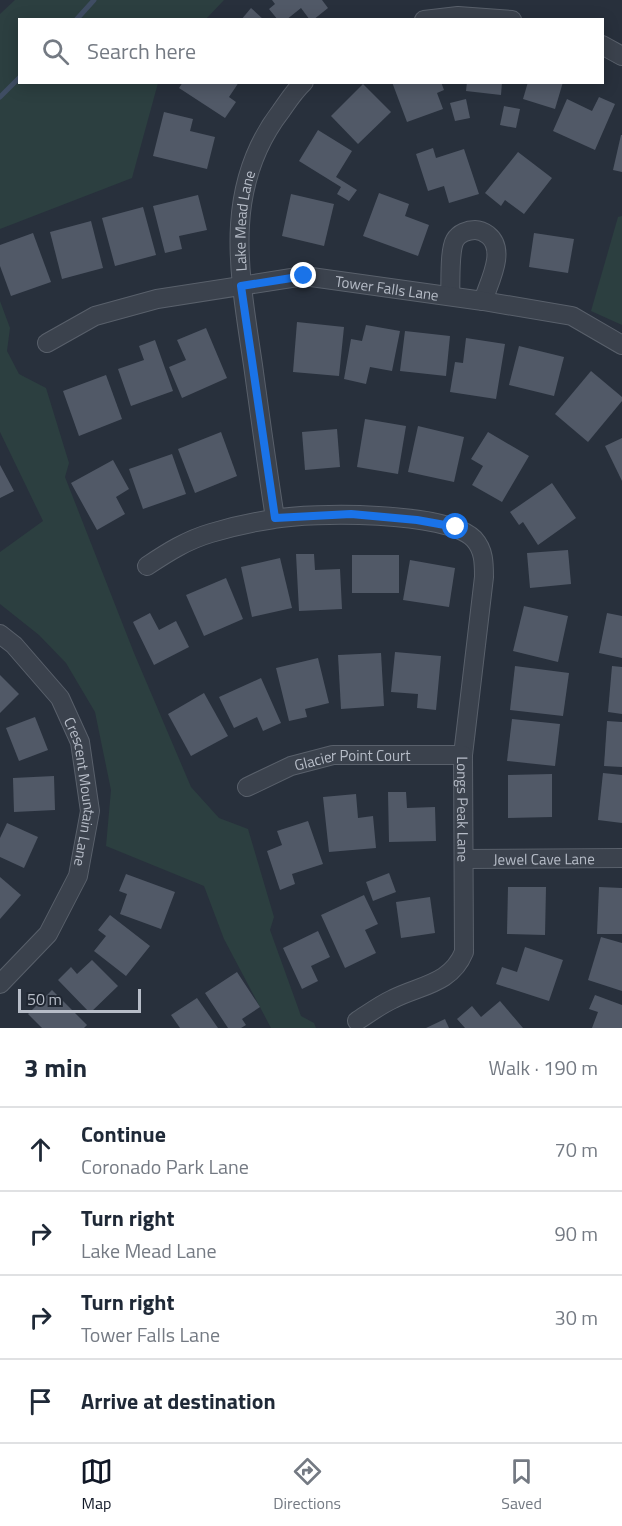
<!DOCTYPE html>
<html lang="en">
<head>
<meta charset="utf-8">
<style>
	body { margin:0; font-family:"Titillium Web",sans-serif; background:#f6f6f7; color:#1f2937 }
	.scale { position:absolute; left:18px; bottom:15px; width:123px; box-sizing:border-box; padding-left:6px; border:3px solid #b7bdc8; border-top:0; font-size:16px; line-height:21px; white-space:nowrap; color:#b7bdc8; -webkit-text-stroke:4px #202732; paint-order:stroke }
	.stop { position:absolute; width:18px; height:18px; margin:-14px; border:4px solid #1a73e8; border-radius:50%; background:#fff }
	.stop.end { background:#1a73e8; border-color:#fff; box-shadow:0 2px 6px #0008 }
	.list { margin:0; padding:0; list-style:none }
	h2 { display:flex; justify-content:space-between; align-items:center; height:78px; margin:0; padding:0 24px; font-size:26px }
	h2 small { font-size:20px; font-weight:400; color:#747a83 }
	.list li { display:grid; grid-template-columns:39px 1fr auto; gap:18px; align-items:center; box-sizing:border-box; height:84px; padding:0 24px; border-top:2px solid #e0e1e3 }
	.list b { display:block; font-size:22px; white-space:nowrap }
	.list p { margin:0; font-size:20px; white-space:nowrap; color:#747a83 }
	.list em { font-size:20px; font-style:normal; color:#747a83 }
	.icon { flex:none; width:33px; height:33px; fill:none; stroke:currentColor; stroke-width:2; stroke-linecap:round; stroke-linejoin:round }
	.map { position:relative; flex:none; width:622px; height:1028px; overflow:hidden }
	.search { position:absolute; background:#fff; box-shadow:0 3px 15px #0003; left:18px; right:18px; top:18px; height:66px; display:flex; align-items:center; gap:15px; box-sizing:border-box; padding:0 21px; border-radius:0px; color:#747a83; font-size:22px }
	.sheet { height:414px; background:#fff }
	nav { display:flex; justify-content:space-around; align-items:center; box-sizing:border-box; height:84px; border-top:2px solid #e0e1e3; background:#fff; font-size:16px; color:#747a83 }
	nav a { display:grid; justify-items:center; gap:3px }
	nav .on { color:#111827 }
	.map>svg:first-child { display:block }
	.green { fill:#2c3f40 }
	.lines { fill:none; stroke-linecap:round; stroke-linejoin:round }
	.stream { stroke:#3f4d63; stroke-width:5 }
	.building { fill:#515967 }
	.street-casing { stroke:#59606b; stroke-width:20 }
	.street { stroke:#3b424d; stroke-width:18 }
	.route { stroke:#1a73e8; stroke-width:8 }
	.labels { text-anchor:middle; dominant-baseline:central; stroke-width:5; stroke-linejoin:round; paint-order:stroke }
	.street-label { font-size:15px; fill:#b7bdc8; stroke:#202732 }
</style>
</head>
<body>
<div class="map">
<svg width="622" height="1028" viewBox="0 0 622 1028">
	<rect width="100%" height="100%" fill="#28303c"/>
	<!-- green -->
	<g class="green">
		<path d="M15,0H224L206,19L20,20V82L158,83L132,178L0,229V14Z"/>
		<path d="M622,216V325L591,311L618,217Z"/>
		<path d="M0,301L10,328L7,351L19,374L46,388L69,463L65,477L134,653L191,787L219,818L248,829L274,917L270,930L301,1016L314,1023L316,1028H271L224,939L204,886L106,846L111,790L95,712L66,663L39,635L0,604V552L43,521L0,432Z"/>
	</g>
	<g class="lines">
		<!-- stream -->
		<g class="stream">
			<path d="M76,20L94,0"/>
			<path d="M0,97L20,77"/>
		</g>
	</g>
	<!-- building -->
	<g class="building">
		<path d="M272,0H322L328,8L313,20H310L301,8L286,20H278L269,9L275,4Z"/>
		<path d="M251,8L264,20H241Z"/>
		<path d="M183,82H239L229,97L236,102L225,118L179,88Z"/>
		<path d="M392,82H441L444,90L437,93L443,109L407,122Z"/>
		<path d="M467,82H502L501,95L466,91Z"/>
		<path d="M528,82H563L555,109L523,99Z"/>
		<path d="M363,84L391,112L358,144L331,116Z"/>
		<path d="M599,97L615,104L595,150L553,131L567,99L592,111Z"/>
		<path d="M466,99L470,118L455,121L450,103Z"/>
		<path d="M504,106L520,109L516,128L500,125Z"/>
		<path d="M164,112L193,119L190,131L215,137L207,169L153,156Z"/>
		<path d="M318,130L352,151L336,177L357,190L349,201L337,194L341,187L299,161Z"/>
		<path d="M621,135H622V172L613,170Z"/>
		<path d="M433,148L436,158L464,149L479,194L449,203L444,186L428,191L416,154Z"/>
		<path d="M518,152L552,178L524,214L505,200L501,206L485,193Z"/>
		<path d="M379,193L409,204L405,216L429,225L418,256L363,236Z"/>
		<path d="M291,194L334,204L324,246L282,236Z"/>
		<path d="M198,195L207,230L179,236L182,249L165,253L153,206Z"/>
		<path d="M143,207L156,255L115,266L102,218Z"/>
		<path d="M91,221L103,268L62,279L50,232Z"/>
		<path d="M33,233L51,282L11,296L0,266V245Z"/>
		<path d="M534,233L574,239L568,273L529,267Z"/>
		<path d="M297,322L344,327L339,376L293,372Z"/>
		<path d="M366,325L400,331L392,371L370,367L366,384L344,379L351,339L362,341Z"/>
		<path d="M206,328L227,378L182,398L169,367L186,360L177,340Z"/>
		<path d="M405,331L450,336L446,376L400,371Z"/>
		<path d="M466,338L505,344L496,399L450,392L455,362L463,363Z"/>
		<path d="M155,340L173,391L131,406L118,369L144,360L139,346Z"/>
		<path d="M519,346L564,357L554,396L509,385Z"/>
		<path d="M591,371L622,397V401L588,442L555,414Z"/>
		<path d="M106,375L122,419L79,436L63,391Z"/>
		<path d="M365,419L406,426L398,474L357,467Z"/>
		<path d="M418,426L464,437L454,482L408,472Z"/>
		<path d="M337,429L340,467L305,470L302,432Z"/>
		<path d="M221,432L237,476L195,493L178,449Z"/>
		<path d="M488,432L529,456L502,502L472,485L483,466L471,459Z"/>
		<path d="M622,438V481L605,446Z"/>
		<path d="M172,454L186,494L143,509L129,469Z"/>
		<path d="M113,460L129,489L116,497L125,514L97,530L71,483Z"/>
		<path d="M0,465L14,491L0,498Z"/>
		<path d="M552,483L576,518L538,545L523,522L519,525L510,512Z"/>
		<path d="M568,550L571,584L530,588L527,553Z"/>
		<path d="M296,554H314L315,570L340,569L342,609L299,611Z"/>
		<rect x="352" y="555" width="47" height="38"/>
		<path d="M280,558L292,608L252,617L241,567Z"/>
		<path d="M410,560L455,568L449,607L403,600Z"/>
		<path d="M226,578L243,619L204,636L186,595Z"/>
		<path d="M524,606L568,616L558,662L513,651Z"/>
		<path d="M150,613L159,630L176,621L189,647L154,665L133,622Z"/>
		<path d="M607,613L622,616V658L599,653Z"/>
		<path d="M395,652L441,656L436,710L417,708L418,694L391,692Z"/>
		<path d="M381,653L384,706L341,709L338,655Z"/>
		<path d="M318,658L329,703L305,709L307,717L289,721L276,668Z"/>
		<path d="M515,666L569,673L563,716L510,710Z"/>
		<path d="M612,666L622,667V714L608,712Z"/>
		<path d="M0,675L19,694L0,713Z"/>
		<path d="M261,678L281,723L263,731L257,717L234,728L219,697Z"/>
		<path d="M204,693L228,736L191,756L168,714Z"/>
		<path d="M35,717L48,750L19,761L6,728Z"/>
		<path d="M512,719L560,724L555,766L507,761Z"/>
		<path d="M607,721L622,722V767L604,766Z"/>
		<path d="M603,773L622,775V823L598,820Z"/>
		<path d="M552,774V817L508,818V775Z"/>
		<path d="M54,776L55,810L14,812L13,778Z"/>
		<path d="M388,792H406L407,808L435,807L436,841L389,842Z"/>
		<path d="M356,794L358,818L373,816L376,848L329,852L323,797Z"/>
		<path d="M308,821L323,864L292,874L295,884L280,890L267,851L282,845L277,831Z"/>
		<path d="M7,823L38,837L24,868L0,857V838Z"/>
		<path d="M389,873L396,892L373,901L366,882Z"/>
		<path d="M126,874L175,892L161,929L120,914L127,894L119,891Z"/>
		<path d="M0,877L21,895L0,919Z"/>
		<path d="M508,887H546L545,935L507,934Z"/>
		<path d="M599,887L622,888V934H597Z"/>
		<path d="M364,895L378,924L365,930L376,953L345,968L321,915Z"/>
		<path d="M430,897L435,933L401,938L396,902Z"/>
		<path d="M110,915L150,946L126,976L94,951L106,936L98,930Z"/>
		<path d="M318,931L330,957L311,966L318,981L302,989L283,948Z"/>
		<path d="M601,937L622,943V991L588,980Z"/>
		<path d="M525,947L563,960L549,1001L496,984L502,967L517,972Z"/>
		<path d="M92,960L118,986L90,1013L58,980L71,967L77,974Z"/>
		<path d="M237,972L260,1007L242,1019L246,1025L241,1028H228L205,993Z"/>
		<path d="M52,990L87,1025L84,1028H42L28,1014Z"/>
		<path d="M595,995L622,1005V1028H592L598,1012L589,1009Z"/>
		<path d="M197,998L218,1028H180L171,1015Z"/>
		<path d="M500,1001L523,1028H465L457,1019L472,1006L481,1017Z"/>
		<path d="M445,1019L449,1028H426Z"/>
	</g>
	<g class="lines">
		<defs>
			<g id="street">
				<path d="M424,20L458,16L512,20"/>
				<path d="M602,45L622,56"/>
				<path d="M450,296C451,282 449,251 455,240C459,233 468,230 475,230C480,230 484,232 488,235C507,250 489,282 483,301"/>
				<path id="s1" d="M47,343L95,316L157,299L304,276L483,301L572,316L622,345"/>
				<path id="s2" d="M275,518C267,467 260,416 253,365C240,276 221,189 281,111C288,101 295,90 304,82"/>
				<path id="s3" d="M147,566C168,552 187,540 211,533C231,527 253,522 274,519C312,512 447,511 474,539C484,550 484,563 484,577L463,755L464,952C451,984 421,985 393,999C380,1005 368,1014 357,1021"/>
				<path id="s4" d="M0,634L14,645L60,698L80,742L90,811L78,876L48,934L0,984"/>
				<path id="s5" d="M247,787L291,766L333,755H463"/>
				<path id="s6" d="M464,859L622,858"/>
			</g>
		</defs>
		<!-- street casing -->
		<use href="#street" class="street-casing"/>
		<!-- street -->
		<use href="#street" class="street"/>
	</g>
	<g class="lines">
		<!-- route -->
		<path class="route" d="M304,276L241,286L275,518L351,514L417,520L456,527"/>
	</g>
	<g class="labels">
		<!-- street labels -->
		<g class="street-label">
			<text stroke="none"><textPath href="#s2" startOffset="300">Lake Mead Lane</textPath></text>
			<text stroke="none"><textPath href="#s1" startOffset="352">Tower Falls Lane</textPath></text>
			<text stroke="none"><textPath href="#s5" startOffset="111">Glacier Point Court</textPath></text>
			<text stroke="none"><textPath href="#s4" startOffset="186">Crescent Mountain Lane</textPath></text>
			<text stroke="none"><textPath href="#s3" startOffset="615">Longs Peak Lane</textPath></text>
			<text stroke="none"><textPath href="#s6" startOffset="80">Jewel Cave Lane</textPath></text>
		</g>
	</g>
</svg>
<div class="scale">50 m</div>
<div class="stop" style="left:456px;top:527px"></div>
<div class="stop end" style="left:304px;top:276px"></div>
<div class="search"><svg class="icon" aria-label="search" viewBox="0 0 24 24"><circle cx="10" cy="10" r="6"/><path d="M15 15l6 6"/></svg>Search here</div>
</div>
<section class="sheet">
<h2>3 min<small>Walk · 190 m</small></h2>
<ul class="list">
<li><svg class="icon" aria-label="ahead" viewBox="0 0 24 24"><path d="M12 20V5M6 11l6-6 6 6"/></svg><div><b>Continue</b><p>Coronado Park Lane</p></div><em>70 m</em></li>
<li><svg class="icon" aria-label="right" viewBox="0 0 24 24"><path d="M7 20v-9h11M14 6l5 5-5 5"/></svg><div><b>Turn right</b><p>Lake Mead Lane</p></div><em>90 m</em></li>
<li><svg class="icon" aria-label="right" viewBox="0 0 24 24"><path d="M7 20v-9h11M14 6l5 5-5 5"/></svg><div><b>Turn right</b><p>Tower Falls Lane</p></div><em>30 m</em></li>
<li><svg class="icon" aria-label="arrive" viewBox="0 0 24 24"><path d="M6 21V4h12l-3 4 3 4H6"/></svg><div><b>Arrive at destination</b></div></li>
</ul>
</section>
<nav>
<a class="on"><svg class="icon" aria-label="map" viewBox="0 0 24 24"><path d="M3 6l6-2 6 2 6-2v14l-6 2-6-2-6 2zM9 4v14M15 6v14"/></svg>Map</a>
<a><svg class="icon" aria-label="directions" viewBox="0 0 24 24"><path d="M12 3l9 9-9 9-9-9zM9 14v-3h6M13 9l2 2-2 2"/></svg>Directions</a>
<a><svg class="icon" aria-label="saved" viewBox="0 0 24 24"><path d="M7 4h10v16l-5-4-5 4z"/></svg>Saved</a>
</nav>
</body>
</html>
